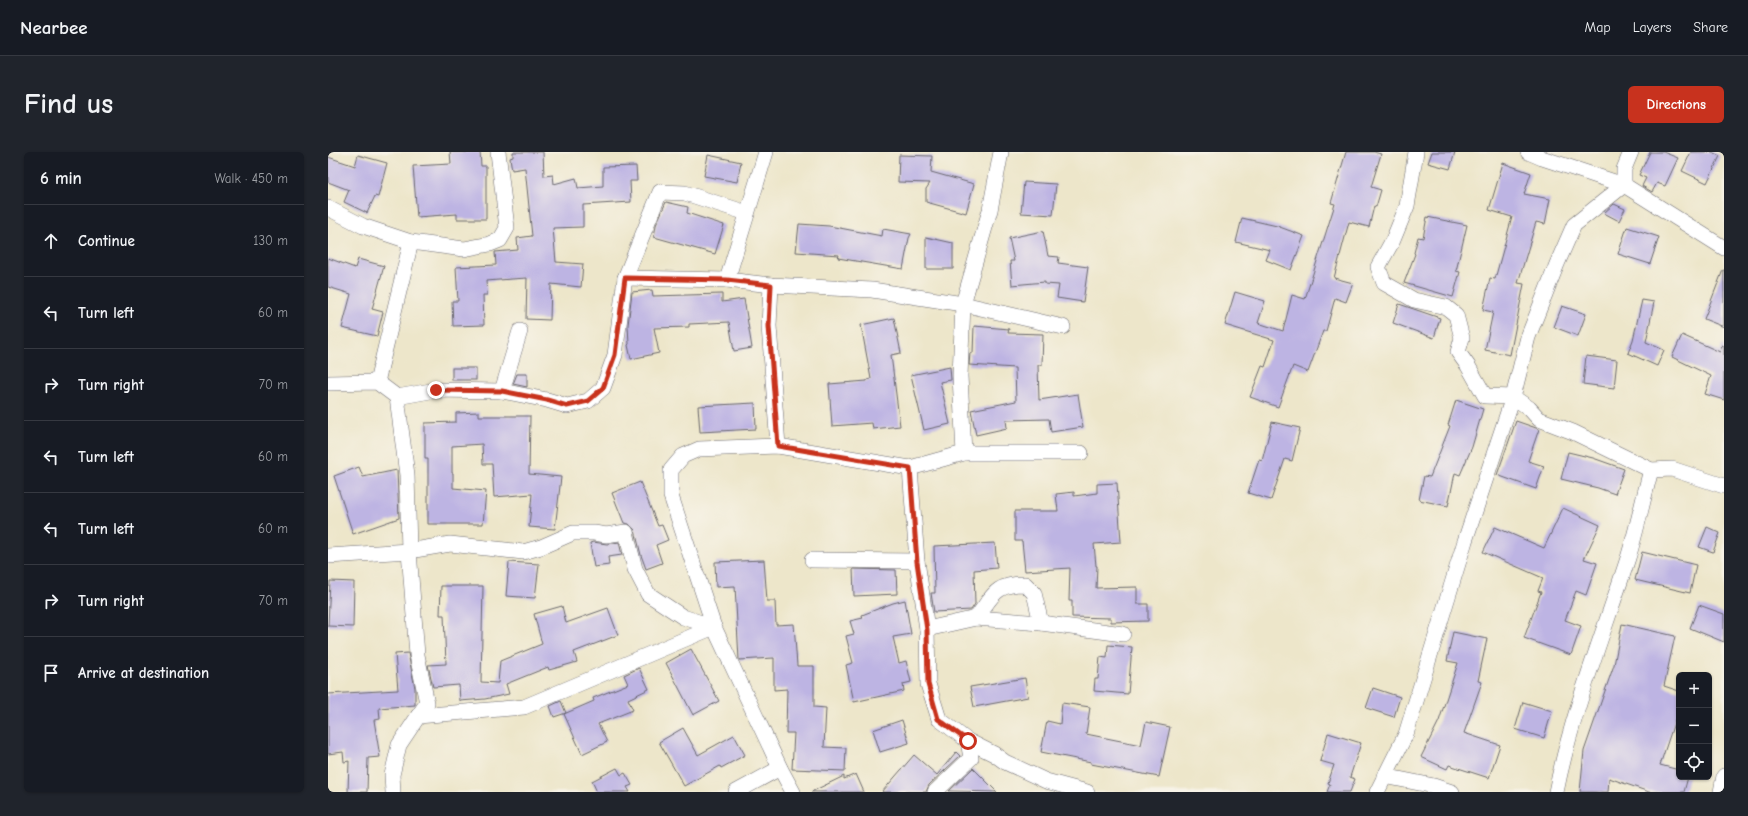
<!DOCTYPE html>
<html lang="en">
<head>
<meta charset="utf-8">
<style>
	body { margin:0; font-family:"Comic Neue",sans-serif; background:#20242c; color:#f1f3f6 }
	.controls { position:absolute; right:12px; bottom:12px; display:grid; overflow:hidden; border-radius:6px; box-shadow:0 1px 3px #0004 }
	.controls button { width:36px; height:36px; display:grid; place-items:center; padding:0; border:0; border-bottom:1px solid #363941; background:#171b24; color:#f1f3f6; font:20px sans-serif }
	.stop { position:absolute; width:12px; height:12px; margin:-9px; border:3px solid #c8321e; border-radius:50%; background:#fff }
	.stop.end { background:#c8321e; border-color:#fff; box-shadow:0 1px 4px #0008 }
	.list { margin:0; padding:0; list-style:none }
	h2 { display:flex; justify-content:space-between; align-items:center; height:52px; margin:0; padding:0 16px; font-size:17px }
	h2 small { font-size:13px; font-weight:400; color:#9ea1a6 }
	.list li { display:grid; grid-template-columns:26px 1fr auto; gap:12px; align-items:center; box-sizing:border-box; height:72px; padding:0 16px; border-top:1px solid #363941 }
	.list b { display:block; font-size:15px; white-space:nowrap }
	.list em { font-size:13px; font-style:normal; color:#9ea1a6 }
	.icon { flex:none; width:22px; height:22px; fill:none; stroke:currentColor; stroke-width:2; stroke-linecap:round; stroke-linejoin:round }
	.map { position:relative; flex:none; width:1396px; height:640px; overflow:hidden; border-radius:6px }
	header { display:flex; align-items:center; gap:24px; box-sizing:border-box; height:56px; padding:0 20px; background:#171b24; border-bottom:1px solid #363941 }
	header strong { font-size:19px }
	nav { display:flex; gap:22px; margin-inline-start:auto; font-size:14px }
	.intro { display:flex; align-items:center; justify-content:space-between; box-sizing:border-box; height:96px; padding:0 24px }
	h1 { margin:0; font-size:28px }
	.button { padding:10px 18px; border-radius:6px; background:#c8321e; color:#fff; font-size:14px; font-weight:700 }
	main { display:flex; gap:24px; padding:0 24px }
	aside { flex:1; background:#171b24; border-radius:6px; box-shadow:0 1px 3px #0004 }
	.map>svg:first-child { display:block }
	.building { fill:#bdb4e3 }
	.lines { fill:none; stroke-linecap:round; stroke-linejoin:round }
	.minor-casing { stroke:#69676d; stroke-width:16 }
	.minor { stroke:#fff; stroke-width:15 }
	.route { stroke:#c8321e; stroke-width:5 }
</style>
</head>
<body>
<header>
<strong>Nearbee</strong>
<nav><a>Map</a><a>Layers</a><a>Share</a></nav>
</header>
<div class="intro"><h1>Find us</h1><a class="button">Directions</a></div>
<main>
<aside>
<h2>6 min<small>Walk · 450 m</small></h2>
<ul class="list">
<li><svg class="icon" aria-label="ahead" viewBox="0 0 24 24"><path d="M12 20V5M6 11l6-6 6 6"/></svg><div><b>Continue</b></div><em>130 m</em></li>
<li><svg class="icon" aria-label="left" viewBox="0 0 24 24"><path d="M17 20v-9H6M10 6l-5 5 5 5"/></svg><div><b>Turn left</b></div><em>60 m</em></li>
<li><svg class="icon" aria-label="right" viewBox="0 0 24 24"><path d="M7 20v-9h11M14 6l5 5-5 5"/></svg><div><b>Turn right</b></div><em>70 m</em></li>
<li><svg class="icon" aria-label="left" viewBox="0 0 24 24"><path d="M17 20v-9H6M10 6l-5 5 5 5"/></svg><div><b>Turn left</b></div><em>60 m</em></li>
<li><svg class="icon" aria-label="left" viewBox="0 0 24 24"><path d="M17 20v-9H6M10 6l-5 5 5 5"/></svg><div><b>Turn left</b></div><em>60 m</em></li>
<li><svg class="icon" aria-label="right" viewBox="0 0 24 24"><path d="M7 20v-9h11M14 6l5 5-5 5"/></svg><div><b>Turn right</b></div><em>70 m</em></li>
<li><svg class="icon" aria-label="arrive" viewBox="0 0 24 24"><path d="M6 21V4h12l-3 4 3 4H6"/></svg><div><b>Arrive at destination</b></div></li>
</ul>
</aside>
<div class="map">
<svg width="1396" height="640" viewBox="0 0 1396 640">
	<rect width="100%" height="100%" fill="#f7f3e8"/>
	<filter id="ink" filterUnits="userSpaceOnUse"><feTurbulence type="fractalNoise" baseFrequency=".025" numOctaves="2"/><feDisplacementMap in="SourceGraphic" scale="8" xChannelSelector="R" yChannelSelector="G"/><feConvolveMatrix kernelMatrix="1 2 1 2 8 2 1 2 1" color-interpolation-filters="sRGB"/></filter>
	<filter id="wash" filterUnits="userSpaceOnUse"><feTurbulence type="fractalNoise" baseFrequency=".012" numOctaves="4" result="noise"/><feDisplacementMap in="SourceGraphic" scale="16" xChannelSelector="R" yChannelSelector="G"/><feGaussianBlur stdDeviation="0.9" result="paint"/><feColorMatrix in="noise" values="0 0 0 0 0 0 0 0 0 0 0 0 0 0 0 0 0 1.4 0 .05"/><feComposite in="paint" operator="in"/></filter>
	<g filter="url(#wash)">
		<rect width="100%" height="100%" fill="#ede6ca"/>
		<g id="blocks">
			<!-- building -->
			<g class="building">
				<path d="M122,0H152L153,14H158V67H129V62L89,65L85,14L123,12Z"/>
				<path d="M185,0H215L216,24L225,23L226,32L248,26L250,36L275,34V15L308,14L309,29H302L303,50L255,53V75L225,76L228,110L255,112L253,135L223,132L222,168L198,167L199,126L184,127L158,129L159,143H155L156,173L125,174L124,149H130L128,115L168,113L167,100L190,98L189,86L204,84L197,16L184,18L182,6L185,5Z"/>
				<path d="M1018,0H1046L1053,2L1043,35L1053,38L1048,55L1046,54L1041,75L1021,70L1006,126L1025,131L1018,150L1007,146L998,179H995L980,220L965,214L950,255L922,245L934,214L937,215L946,188L897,173L907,140L937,149L930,171L955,179L964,143L977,147L1007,52L1003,51Z"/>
				<path d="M1104,0H1127L1122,17L1100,11Z"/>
				<path d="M1322,0H1335L1350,6L1337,34L1329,31L1324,40L1314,34L1318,26L1311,23Z"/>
				<path d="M1363,0H1384L1392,4L1379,31L1354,19Z"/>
				<path d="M30,3L59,11L50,45L47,44L39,61L16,50L21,38L0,30V5L27,14Z"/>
				<path d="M380,3L413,10L409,30L376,24Z"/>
				<path d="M571,3L604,4L603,20L646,32L638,61L598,50V37L602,31L570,30Z"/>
				<path d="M1175,11L1203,21L1196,42L1222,47L1217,72L1208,70L1190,131L1196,132L1182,203L1157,198L1165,160L1155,158L1162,126L1167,127L1184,65L1161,58Z"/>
				<path d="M696,30L728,32L725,63L693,61Z"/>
				<path d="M338,50L360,55L359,61L396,73L387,102L326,85L328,73Z"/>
				<path d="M1286,52L1297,57L1291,69L1276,61Z"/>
				<path d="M1099,65L1139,73L1128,119L1132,120L1125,145L1076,131L1087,102L1086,101L1090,85L1095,86Z"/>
				<path d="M914,66L949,74L976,84L963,118L938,108L942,98L908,90Z"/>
				<path d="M471,72L501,74L554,84L555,77L583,82L581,86L575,117L510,106L511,103L468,100Z"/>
				<path d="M1299,75L1331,85L1322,112L1290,102Z"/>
				<path d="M715,79L720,104L731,105L730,111L760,115L755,150L729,146L731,133L717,132V130L684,133L682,109H686L681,86Z"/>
				<path d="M598,85L625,91V117H598Z"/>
				<path d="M0,106L27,116L30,107L56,114L44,157L55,160L49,184L14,176L23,142L0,135Z"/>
				<path d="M1395,118H1396V175L1376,167Z"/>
				<path d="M324,138L325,144L394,142V150L416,147L424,196L406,199L401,170L361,172V175L326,176L331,201L303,207L300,193L301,192L300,173L304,140Z"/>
				<path d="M1314,148L1326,150L1318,190L1336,198L1329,214L1300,201L1305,188Z"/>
				<path d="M1071,152L1112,166L1106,186L1065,171Z"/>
				<path d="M1234,154L1258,162L1250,184L1226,175Z"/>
				<path d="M566,166L573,201L563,203L572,274L545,277L544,271L504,274L501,232L539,229V228L543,227L533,173Z"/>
				<path d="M646,174L681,177L680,181L715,182L714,213H710L711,248L750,242L755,275L723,280L721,267L678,268L679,276L648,283L643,258L688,249L687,216L641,213L642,201H645Z"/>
				<path d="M1354,183L1392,200L1394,193L1396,194V248L1377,242L1383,224L1344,205Z"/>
				<path d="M1258,204L1289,208L1286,236L1255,232Z"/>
				<path d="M622,215L623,228L612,230L622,272L596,278L583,223Z"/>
				<rect x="124" y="216" width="24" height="12"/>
				<path d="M189,222H199V235L185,232Z"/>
				<path d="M1128,248L1155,257L1144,295L1132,323L1127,321L1120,354L1091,348L1096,324L1102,325L1122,274L1120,273Z"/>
				<path d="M427,251L428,277L372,280L370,254Z"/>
				<path d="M151,260V264H202L201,322L233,325L227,377L201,375L204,342L166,345L164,312H155L154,292L124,294V321H125V336L158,339L155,372H100V307H97V271L128,270V261Z"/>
				<path d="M1188,269L1211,277L1200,309L1216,314L1208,337L1169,323Z"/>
				<path d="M944,270L972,276L964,309L957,307L943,348L920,341L931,308L934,309Z"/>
				<path d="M1240,300L1265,306L1296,317L1287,342L1270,336L1233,327Z"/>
				<path d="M31,315L35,325L69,318L71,366L25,382L6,324Z"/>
				<path d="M312,330L330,374L334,373L340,388L328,393L334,411L318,417L313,403L307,378L301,372L296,371L284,341Z"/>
				<path d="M789,331L793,390L766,392L768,414H769L768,436L809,435V452H820V469L783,470V466L744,465V449H741L742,416L697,419L694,389H687V359H730L728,342L746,340V344L769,341V332Z"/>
				<path d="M1235,356L1272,373L1256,407L1269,411L1258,443L1248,439L1237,468L1253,474L1243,503L1196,486L1213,440L1210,439L1215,426L1155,400L1167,375L1216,396Z"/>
				<path d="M1379,375L1392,381L1385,400L1371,395Z"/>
				<path d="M265,390L279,392L291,390L294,403L280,405L281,413L266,415L262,391Z"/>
				<path d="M667,391L669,416L646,418L647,452L643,458L606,460L603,441H607L606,394Z"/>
				<path d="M1314,400L1368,413L1362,441L1307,428Z"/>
				<path d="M436,408L439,449H447L448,473L466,472L469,514H486V555L498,556L496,595L518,596L517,619L464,617L466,581H458L459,537L446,538V506L411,508L407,434L388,435L387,410Z"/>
				<path d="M181,410L211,412L207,446L178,444Z"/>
				<path d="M525,417L568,418L569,442L526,444Z"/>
				<path d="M2,429L26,430L25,475L0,474Z"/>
				<path d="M113,434H155L153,530L170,531L172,509L214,492L206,462L234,454L238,471L280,456L290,483L246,500L249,510L221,518L220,515L178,532L181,542L157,547L132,549L131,533L105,535L100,513L118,512L116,463H112Z"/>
				<path d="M577,448L583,482L565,485L571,511L578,509L583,530L575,532L576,539L526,550L518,513L525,511L518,484L526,482L522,469L535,466L534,463L565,451Z"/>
				<path d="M1371,453L1396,462V490L1362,476Z"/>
				<path d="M1294,472L1347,484L1336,534L1351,539V566L1348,565L1332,613L1351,618V625H1360L1356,640H1321L1281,626L1280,640H1252L1256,599L1286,513Z"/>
				<path d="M1125,480L1159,487L1150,529L1154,530L1136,581L1172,593L1161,626L1121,613L1119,617L1093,605L1111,569L1130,511L1119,509Z"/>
				<path d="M780,493L804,495L800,542L766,539L767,527H770L772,505L779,506Z"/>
				<path d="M363,497L391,549L365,563L338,511Z"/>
				<path d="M80,501L87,536V553L51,556L52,567L46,568L52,605L40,606L39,640H20L21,609L16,610L15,600L0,602V542L70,538L67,502Z"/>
				<path d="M311,516L321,537L300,547L305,558L270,572L279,590L254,602L236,562L266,549L265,546L300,532L296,523Z"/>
				<path d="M697,526L700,545L646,555L642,535Z"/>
				<path d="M1045,536L1072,545L1066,565L1038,556Z"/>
				<path d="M233,549L238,561L226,565L222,554Z"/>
				<path d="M1195,550L1224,559L1216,586L1187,577Z"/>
				<path d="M734,551L762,555L758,582L813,593L818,570L842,575L831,625L763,612V610L713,600L719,569L732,572Z"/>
				<path d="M574,568L581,591L552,600L545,578Z"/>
				<path d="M355,576L370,603L406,583L417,603L393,616L392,614L356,634L331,590Z"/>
				<path d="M1000,581L1033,591L1022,625L1027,627L1022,640H999L1002,632L1000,631L1006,613L992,609Z"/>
				<path d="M628,600L632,604L601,633L598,640H554L586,603L609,623Z"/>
				<path d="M289,616L293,623L297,621L304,633L299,635L302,640H269L264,629Z"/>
				<path d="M645,616L669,640L621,639Z"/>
				<path d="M528,622L536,640H483L516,624V627Z"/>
			</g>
		</g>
	</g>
	<g filter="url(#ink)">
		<use href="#blocks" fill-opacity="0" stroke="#69676d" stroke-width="1"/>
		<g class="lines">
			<defs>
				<g id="minor">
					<path d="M1088,0L1079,54L1065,88L1050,115L1056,131L1086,148L1118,155L1128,163L1134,186L1130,200L1140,214L1157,244L1185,245L1201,256L1211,267L1245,280L1323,318L1344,317L1396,334"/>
					<path d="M1200,0L1214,6L1296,33L1396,96"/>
					<path d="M1296,33V17L1303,0"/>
					<path d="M0,56L35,74L83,90L136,97L162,92L172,88L179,76L170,0"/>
					<path d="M297,126L399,128L443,133L544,138L635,152L735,175"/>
					<path d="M399,128L438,0"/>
					<path d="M443,133L441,174L450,294"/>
					<path d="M49,230L83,90"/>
					<path d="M0,231L49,230L69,245L79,323L81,399L89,503L99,551L71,593L64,623L65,640"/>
					<path d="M174,239L192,179"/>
					<path d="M69,245L108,238L174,239L219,248L239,254L260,249L275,236L287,203L297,126L332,40L357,41L419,61"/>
					<path d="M636,301L632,224L635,152L662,58L673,0"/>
					<path d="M582,316L589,409L599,477L600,532L611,567L640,589L666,602L677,610L718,629L759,640"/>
					<path d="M0,404L81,399L122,392L195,400L213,395L245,381H266L278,383L298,380L307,417L320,442L355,465L386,475"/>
					<path d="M484,408L589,409"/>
					<path d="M648,466C665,444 666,432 697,432L706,441L713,471"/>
					<path d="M599,477L648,466L713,471L795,482"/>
					<path d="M90,564L196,555L386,475"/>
					<path d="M1056,624L1106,634L1124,640"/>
					<path d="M408,640L452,616"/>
					<path d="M465,640L452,616L386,475L343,344V318L355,304L371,297L450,294L582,316L636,301H753"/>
					<path d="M607,640L643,606L640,589"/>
					<path d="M1049,640L1078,582L1137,389L1185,245L1200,185L1229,112L1246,73L1296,33"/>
					<path d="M1228,640C1244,560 1275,483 1300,406C1309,377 1315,347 1323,318"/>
					<path d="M1393,640L1396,624"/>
				</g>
			</defs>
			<!-- minor casing -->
			<use href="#minor" class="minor-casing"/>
			<!-- minor -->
			<use href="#minor" class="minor"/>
		</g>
	</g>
	<g class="lines" filter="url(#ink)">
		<!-- route -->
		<path class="route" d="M108,238L174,239L219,248L239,254L260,249L275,236L287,203L297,126L399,128L443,133L441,174L450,294L582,316L589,410L599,478L600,532L610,567L640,589"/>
	</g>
</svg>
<div class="controls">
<button>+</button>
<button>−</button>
<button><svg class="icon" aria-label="locate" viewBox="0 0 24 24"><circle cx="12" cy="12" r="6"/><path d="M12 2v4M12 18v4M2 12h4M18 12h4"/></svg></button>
</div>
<div class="stop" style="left:640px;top:589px"></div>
<div class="stop end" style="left:108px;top:238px"></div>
</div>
</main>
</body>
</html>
